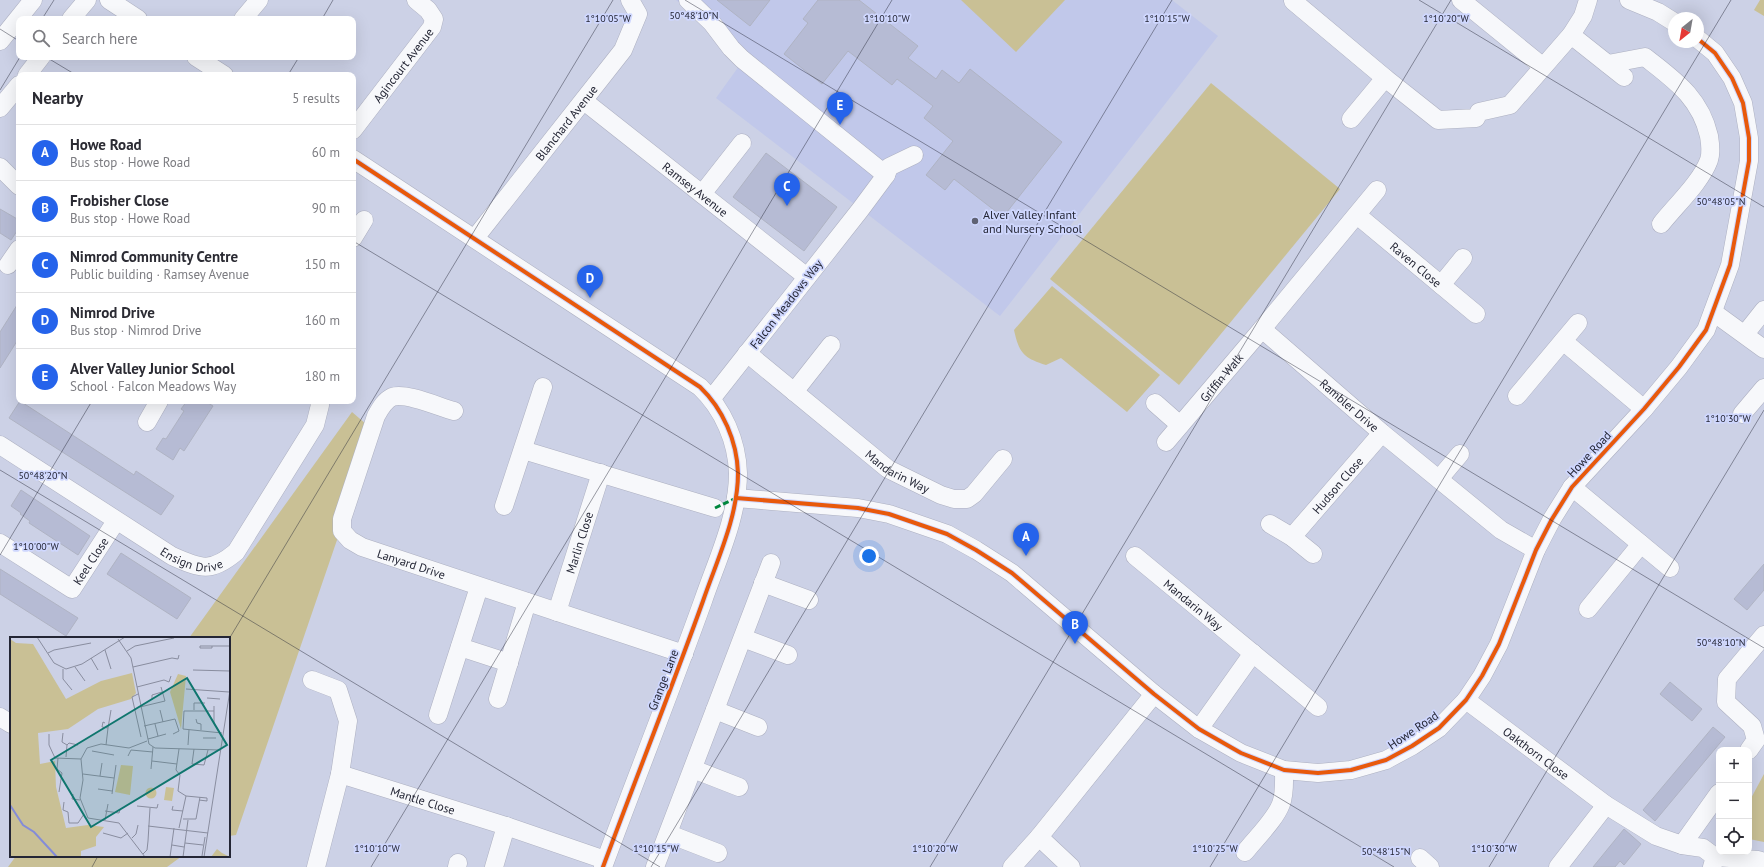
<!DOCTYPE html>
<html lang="en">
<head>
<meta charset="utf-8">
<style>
	body { margin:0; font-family:"PT Sans",sans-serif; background:#f2f2f3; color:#2b2b33 }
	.controls { position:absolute; right:12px; bottom:12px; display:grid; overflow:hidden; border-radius:8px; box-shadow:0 4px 16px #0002 }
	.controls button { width:36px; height:36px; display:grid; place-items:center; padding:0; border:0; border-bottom:1px solid #e1e1e2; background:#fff; color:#2b2b33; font:20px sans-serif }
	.compass { position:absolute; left:1668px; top:12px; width:36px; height:36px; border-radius:50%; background:#fff; box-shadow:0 4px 16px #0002; rotate:211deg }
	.you { position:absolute; left:869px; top:556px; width:14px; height:14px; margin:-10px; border:3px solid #fff; border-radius:50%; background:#1a73e8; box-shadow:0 0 0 6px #1a73e833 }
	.badge { display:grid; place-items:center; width:26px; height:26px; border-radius:50%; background:#2563eb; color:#fff; font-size:13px; font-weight:700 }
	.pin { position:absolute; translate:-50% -33px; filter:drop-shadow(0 1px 2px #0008) }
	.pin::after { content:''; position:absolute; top:21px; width:14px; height:12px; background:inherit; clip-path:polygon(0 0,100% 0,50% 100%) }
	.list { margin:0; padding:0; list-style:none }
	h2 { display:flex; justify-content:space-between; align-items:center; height:52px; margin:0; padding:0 16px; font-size:17px }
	h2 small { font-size:13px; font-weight:400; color:#7c7c81 }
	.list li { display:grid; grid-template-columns:26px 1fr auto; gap:12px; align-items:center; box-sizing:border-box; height:56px; padding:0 16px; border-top:1px solid #e1e1e2 }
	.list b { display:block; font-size:15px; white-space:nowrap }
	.list p { margin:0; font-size:13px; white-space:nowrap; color:#7c7c81 }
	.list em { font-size:13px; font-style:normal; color:#7c7c81 }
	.icon { flex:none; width:22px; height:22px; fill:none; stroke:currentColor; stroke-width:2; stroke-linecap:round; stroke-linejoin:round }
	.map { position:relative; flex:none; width:1764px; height:867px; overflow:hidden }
	.search { position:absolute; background:#fff; box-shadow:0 4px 16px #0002; left:16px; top:16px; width:340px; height:44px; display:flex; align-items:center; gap:10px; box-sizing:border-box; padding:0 14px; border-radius:8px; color:#7c7c81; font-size:15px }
	.panel { position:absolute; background:#fff; box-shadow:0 4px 16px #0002; left:16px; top:72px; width:340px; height:332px; border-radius:8px }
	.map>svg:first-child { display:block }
	.built { fill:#c1c8ea }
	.green { fill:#c9c095 }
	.building { fill:#b6bbd4; stroke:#afb3c3 }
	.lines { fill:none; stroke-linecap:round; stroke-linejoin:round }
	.minor-casing { stroke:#adb0c1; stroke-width:19 }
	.minor { stroke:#f7f8fb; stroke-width:18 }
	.quiet { stroke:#00873e; stroke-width:3; stroke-dasharray:6 3; stroke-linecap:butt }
	.cycleway-casing { stroke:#cfd7fe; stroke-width:6 }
	.cycleway { stroke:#e8590c; stroke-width:4 }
	.ticks { fill:none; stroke:#242635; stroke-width:1; stroke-opacity:0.45 }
	.poi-dot { fill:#5f6273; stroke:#cfd7fe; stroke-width:1.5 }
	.labels { text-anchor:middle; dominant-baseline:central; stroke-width:3.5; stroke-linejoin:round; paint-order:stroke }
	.street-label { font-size:12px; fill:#242635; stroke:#cfd7fe }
	.poi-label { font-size:12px; fill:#242635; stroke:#cfd7fe; text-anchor:start }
	.inset-river { fill:none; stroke:#848cd8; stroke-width:2 }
	.inset-road { fill:none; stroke:#898d9f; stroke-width:1 }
	.view { fill:#0f766e; fill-opacity:0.15; stroke:#0f766e; stroke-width:2 }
	.inset-edge { fill:none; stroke:#242635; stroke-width:2 }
	.ticks-label { font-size:10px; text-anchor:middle; fill:#242635; stroke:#cfd7fe; stroke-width:3.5; stroke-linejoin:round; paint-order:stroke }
</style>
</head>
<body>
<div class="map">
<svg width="1764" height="867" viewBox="0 0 1764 867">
	<rect width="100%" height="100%" fill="#ccd1e6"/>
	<!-- built -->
	<path class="built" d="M676,0H1172L1218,36L1000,316L716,98L747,55Z"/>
	<!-- green -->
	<g class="green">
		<path d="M961,0H1065L1016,52Z"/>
		<path d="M1760,0H1764V16L1754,10Z"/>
		<path d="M1211,83L1340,189L1179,385L1050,279Z"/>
		<path d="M1052,286L1160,375L1127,412L1061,358L1046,365C1024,358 1019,353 1014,330Z"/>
		<path d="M352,412L366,424L337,540L236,835L229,836V638H189Z"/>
		<path d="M1764,774V842L1749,839V802Z"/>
		<path d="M16,856H182L167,867H8Z"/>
	</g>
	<!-- building -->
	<g class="building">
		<path d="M717,0H770L750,26Z"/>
		<path d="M818,0H859L918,46L908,58L936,79L942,70L959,83L970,69L1062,142L1003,217L954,179L945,190L926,175L953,141L924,118L933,106L897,79L892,85L848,51L822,84L784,54L808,23L803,19Z"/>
		<path d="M766,153L837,207L804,251L733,197Z"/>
		<path d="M0,209L19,220V228L11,240L0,233Z"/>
		<path d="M19,302V338L0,368V332Z"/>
		<path d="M20,401L134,475L136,471L174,496L161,515L9,418Z"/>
		<path d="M187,401H205L213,406L184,451L180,448L173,460L156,449L163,438L166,439L184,411L181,409Z"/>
		<path d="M21,490L90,536L78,555L29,523L30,521L20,514L21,513L11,506Z"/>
		<path d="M121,553L191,598L177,619L107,574Z"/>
		<path d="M1764,564V590L1747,610L1734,599Z"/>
		<path d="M0,569L78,618L66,636L0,594Z"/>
		<path d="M1670,682L1702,709L1692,721L1660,694Z"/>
		<path d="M1713,727L1725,737L1655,821L1643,810Z"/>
		<path d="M1624,829L1641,844L1624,865L1620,861L1615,867H1593Z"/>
	</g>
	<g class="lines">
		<defs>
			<g id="minor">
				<path d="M109,0L138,19"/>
				<path d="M688,0L712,23L731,48L742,59L886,175L860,210L712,398"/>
				<path d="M1461,0L1542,66"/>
				<path d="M1629,0L1658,12L1674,22"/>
				<path d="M1293,1L1385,78"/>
				<path d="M71,19L87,0"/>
				<path d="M243,19L259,0"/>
				<path d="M1571,35L1624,77"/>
				<path d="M0,41L33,0"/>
				<path d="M196,57L224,75"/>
				<path d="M1608,64L1645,57C1674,80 1700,97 1709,136C1710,142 1711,154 1709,160C1701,182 1676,205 1661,224"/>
				<path d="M27,75L41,57"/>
				<path id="s1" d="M584,101L807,277"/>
				<path d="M0,108L19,85"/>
				<path d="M1351,119L1385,78L1438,120L1476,118L1479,112L1510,105L1571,35L1583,16L1588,0"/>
				<path id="s2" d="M353,130L432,27L434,19L428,10L416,0"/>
				<path d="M353,159L700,387C723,409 737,441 738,473C738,517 717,560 703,601C671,690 636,778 603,867"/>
				<path d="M0,167L19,186"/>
				<path d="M886,175L889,167L914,155"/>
				<path d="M702,194L742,143"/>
				<path id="s3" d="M1357,215L1476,314"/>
				<path d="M353,238L364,220"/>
				<path id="s4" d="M475,238L623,50L638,14L630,0"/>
				<path d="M8,265L19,249"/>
				<path d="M1441,285L1463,258"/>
				<path d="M1713,312L1764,349"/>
				<path id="s5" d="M1262,329L1382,433L1501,530L1536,550"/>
				<path d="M1745,334L1764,310"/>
				<path d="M1563,341L1644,409"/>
				<path id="s6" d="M747,353L888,469L941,495L954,499H967L974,494L1003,459"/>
				<path d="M794,392L831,345"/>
				<path d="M1517,396L1578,323"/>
				<path d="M1155,403L1180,425"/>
				<path id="s7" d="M454,411C439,407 406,392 392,397C384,401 380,409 376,416L342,519V531L350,540L362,547L684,654"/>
				<path d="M1742,414L1764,388"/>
				<path d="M147,422L159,401"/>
				<path id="s8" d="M1166,442L1262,329L1377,190"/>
				<path id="s9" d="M0,445L172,556C201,569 211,573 236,552L315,425L320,405L319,401"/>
				<path d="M523,450L715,508"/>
				<path d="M1439,479L1460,454"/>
				<path d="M1572,487L1670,568"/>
				<path d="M736,498L858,508L889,514L947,534L976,550L1012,573L1154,694L1199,729L1241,753L1284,770L1318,773L1351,770L1386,760L1412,746L1439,728L1466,700L1482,676L1499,644L1536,550L1552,519L1572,487L1644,409L1679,367L1706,330L1730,265L1749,161V138L1743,103L1732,78L1715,53L1698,39"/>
				<path d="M504,506L543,387"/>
				<path d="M1270,524L1292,537L1313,554"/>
				<path id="s10" d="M1292,537L1382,433"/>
				<path id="s11" d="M0,543L72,589L116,521"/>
				<path id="s12" d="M1135,556L1318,707"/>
				<path d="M763,583L809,600"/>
				<path d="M1588,609L1641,544"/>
				<path id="s13" d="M557,612L601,473"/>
				<path d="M743,638L788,655"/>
				<path d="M460,647L509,663"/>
				<path d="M312,680L338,690L348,721L340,774"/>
				<path d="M498,699L527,602"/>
				<path id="s14" d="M1466,700L1606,805L1656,836L1682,845L1703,848L1715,857L1712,867"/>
				<path d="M715,710L758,727"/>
				<path d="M438,715L479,587"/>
				<path d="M0,717L11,724"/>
				<path d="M1199,729L1253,653"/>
				<path d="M1749,750L1756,740L1752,726L1726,702L1727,679L1764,635"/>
				<path d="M693,769L739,787"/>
				<path d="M669,834L718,853"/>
				<path d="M1682,845L1719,793"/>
				<path d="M1245,852C1255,839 1275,820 1281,804C1285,794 1284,781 1284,770"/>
				<path d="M1715,857L1758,860L1764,862"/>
				<path d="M1420,858L1430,867"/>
				<path id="s15" d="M316,867L340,774L506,826L605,860"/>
				<path d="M457,867L458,863"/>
				<path d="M494,867L506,826"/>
				<path d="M655,867L771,563"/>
				<path d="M1012,867L1039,837"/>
				<path d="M1071,867L1039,837L1154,694"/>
				<path d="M1558,867L1606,805"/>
			</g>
		</defs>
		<!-- minor casing -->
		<use href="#minor" class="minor-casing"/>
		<!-- minor -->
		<use href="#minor" class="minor"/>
		<!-- quiet -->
		<path class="quiet" d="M715,508L736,498"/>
		<defs>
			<g id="cycleway">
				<path d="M353,159L700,387C723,409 737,441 738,473C738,517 717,560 703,601C671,690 636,778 603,867"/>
				<path d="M736,498L858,508L889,514L947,534L976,550L1012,573L1154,694L1199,729L1241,753L1284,770L1318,773L1351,770L1386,760L1412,746L1439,728L1466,700L1482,676L1499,644L1536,550L1552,519L1572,487L1644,409L1679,367L1706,330L1730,265L1749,161V138L1743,103L1732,78L1715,53L1698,39"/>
			</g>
		</defs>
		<!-- cycleway casing -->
		<use href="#cycleway" class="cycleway-casing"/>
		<!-- cycleway -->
		<use href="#cycleway" class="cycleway"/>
	</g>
	<!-- ticks -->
	<path class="ticks" d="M685,0L1764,648M1419,0L1764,207M42,19L54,0M322,19L333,0M0,29L19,41M46,57L76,75M288,75L299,57M0,90L20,57M353,241L1394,867M0,470L660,867M0,555L92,401M229,639L613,0M92,867L98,856M371,867L892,0M651,867L1172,0M930,867L1451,0M1210,867L1731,0M1489,867L1764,410"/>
	<!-- markers -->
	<circle class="poi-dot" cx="975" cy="221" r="4"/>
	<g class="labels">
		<!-- street labels -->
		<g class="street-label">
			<text stroke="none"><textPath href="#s2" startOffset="82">Agincourt Avenue</textPath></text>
			<text stroke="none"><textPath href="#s4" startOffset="147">Blanchard Avenue</textPath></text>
			<text stroke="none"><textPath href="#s1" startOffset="142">Ramsey Avenue</textPath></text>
			<text stroke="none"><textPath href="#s3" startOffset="77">Raven Close</textPath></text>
			<text transform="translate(786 304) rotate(-52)">Falcon Meadows Way</text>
			<text stroke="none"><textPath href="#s8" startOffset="85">Griffin Walk</textPath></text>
			<text stroke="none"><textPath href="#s5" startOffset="116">Rambler Drive</textPath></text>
			<text transform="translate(1589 454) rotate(-47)">Howe Road</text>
			<text stroke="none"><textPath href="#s6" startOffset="192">Mandarin Way</textPath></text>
			<text stroke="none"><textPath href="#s10" startOffset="69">Hudson Close</textPath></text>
			<text stroke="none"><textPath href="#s13" startOffset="73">Marlin Close</textPath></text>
			<text stroke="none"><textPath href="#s9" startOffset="225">Ensign Drive</textPath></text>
			<text stroke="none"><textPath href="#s11" startOffset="119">Keel Close</textPath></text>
			<text stroke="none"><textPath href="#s7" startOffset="288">Lanyard Drive</textPath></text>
			<text stroke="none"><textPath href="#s12" startOffset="76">Mandarin Way</textPath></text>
			<text transform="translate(663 680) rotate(-69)">Grange Lane</text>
			<text transform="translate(1413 730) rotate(-34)">Howe Road</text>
			<text stroke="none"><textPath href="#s14" startOffset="88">Oakthorn Close</textPath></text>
			<text stroke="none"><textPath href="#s15" startOffset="183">Mantle Close</textPath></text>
		</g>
		<!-- poi labels -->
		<g class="poi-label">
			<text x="983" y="214">Alver Valley Infant<tspan x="983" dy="14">and Nursery School</tspan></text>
		</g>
	</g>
	<!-- overview -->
	<g transform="translate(10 637)">
		<rect width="220" height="220" fill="#ccd1e6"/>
		<path d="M0,2L6,6L23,7L56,62L91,44L122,36L126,56L121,62L88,72L58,92L28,96L30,127L45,124L46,150L56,191L78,188L94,190L86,200V209L71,214V220H0ZM168,37L176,39L171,92L160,55ZM111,128L123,129L120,158L105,155ZM156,150L164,151L162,164L154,163ZM135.5 156a5.5 5.5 0 1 1 11 0a5.5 5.5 0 1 1-11 0ZM207,212L212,216L220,220H201Z" fill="#c9c095"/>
		<path class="inset-river" d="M0,168L13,188L24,195L47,220"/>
		<path class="inset-road" d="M27,0L44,26L56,32L72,27L115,0M108,2L121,21L139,107L145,111L210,113M190,11V9H220M190,11H202V9M95,13L101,32M117,14L125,9L164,1M38,16L44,13L81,6M81,21L88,33M65,30L75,44M123,30L162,21L168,22L169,18M53,32V42L62,53M183,33L220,34M127,50L154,43L159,45L161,39M176,52L219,55M128,57L122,60L131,100M197,61L210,62M142,63V58L152,55M130,70L155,64L151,50M150,73L153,85M184,73V66H195M204,74H174L173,92L212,96M186,82L187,86L191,87V93M95,86L93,85L92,90L98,91L96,108M145,87L148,99M204,87V69M134,89L165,82L169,94L163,97M98,91L101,73M53,96L52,105L57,108L56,120M39,97V108L45,121L71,122M193,101H206M138,102L156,97M57,108L59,106L68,108M178,108L179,93M184,112L182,127L194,128L198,113M82,114L104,118M118,119L121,113L143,115M48,121L47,132L52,136L49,155M142,124L167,127M141,132L143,110M73,137L104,141M90,139L92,126M88,152L102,154M63,157L62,162L70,163M102,157L106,128M176,159L197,161V164L189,163M54,165L53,173L58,175L59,186H68L74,177M127,169L147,171L148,167M163,169L162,173L173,174M95,174L109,176L110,173M173,182H186L190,160M95,183L98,167M138,189L198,196M169,191L176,159L168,154L170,138L166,133L169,112M93,196L111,201L118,196M122,201L126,197L128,188M175,206L193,208M162,208L174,210M133,217L137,213L138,204L140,171M192,219L195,200M135,220L109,186L78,181L70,161L73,143L71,122L77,111L91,107L119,111L137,104M160,220L164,191M173,220L178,183M194,220L220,53"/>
		<path class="view" d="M177,41L217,108L81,190L41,123Z"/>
		<rect width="220" height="220" class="inset-edge"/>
	</g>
	<g class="ticks-label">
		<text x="694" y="19">50°48'10"N</text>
		<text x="608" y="22">1°10'05"W</text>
		<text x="887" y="22">1°10'10"W</text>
		<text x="1167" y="22">1°10'15"W</text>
		<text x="1446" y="22">1°10'20"W</text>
		<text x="1721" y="205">50°48'05"N</text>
		<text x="1728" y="422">1°10'30"W</text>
		<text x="43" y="479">50°48'20"N</text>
		<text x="36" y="550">1°10'00"W</text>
		<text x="1721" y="646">50°48'10"N</text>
		<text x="377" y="852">1°10'10"W</text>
		<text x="656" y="852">1°10'15"W</text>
		<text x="935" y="852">1°10'20"W</text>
		<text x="1215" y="852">1°10'25"W</text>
		<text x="1494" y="852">1°10'30"W</text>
		<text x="1386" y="855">50°48'15"N</text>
	</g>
</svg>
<div class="controls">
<button>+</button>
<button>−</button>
<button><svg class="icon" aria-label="locate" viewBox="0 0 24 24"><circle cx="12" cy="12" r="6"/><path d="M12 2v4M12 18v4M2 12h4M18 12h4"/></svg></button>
</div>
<svg class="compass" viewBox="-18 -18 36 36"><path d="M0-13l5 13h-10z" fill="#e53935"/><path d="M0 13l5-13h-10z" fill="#7c7c81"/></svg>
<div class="you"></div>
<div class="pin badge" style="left:1026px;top:556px">A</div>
<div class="pin badge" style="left:1075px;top:644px">B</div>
<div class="pin badge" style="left:787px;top:206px">C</div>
<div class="pin badge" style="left:590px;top:298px">D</div>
<div class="pin badge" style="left:840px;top:125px">E</div>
<div class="search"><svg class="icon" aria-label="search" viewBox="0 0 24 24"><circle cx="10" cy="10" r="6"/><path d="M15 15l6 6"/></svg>Search here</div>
<section class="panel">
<h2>Nearby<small>5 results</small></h2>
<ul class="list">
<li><span class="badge">A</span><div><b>Howe Road</b><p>Bus stop · Howe Road</p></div><em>60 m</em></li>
<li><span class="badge">B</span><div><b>Frobisher Close</b><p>Bus stop · Howe Road</p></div><em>90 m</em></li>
<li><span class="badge">C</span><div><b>Nimrod Community Centre</b><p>Public building · Ramsey Avenue</p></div><em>150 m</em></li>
<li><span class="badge">D</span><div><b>Nimrod Drive</b><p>Bus stop · Nimrod Drive</p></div><em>160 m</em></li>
<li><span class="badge">E</span><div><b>Alver Valley Junior School</b><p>School · Falcon Meadows Way</p></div><em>180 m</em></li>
</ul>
</section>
</div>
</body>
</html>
